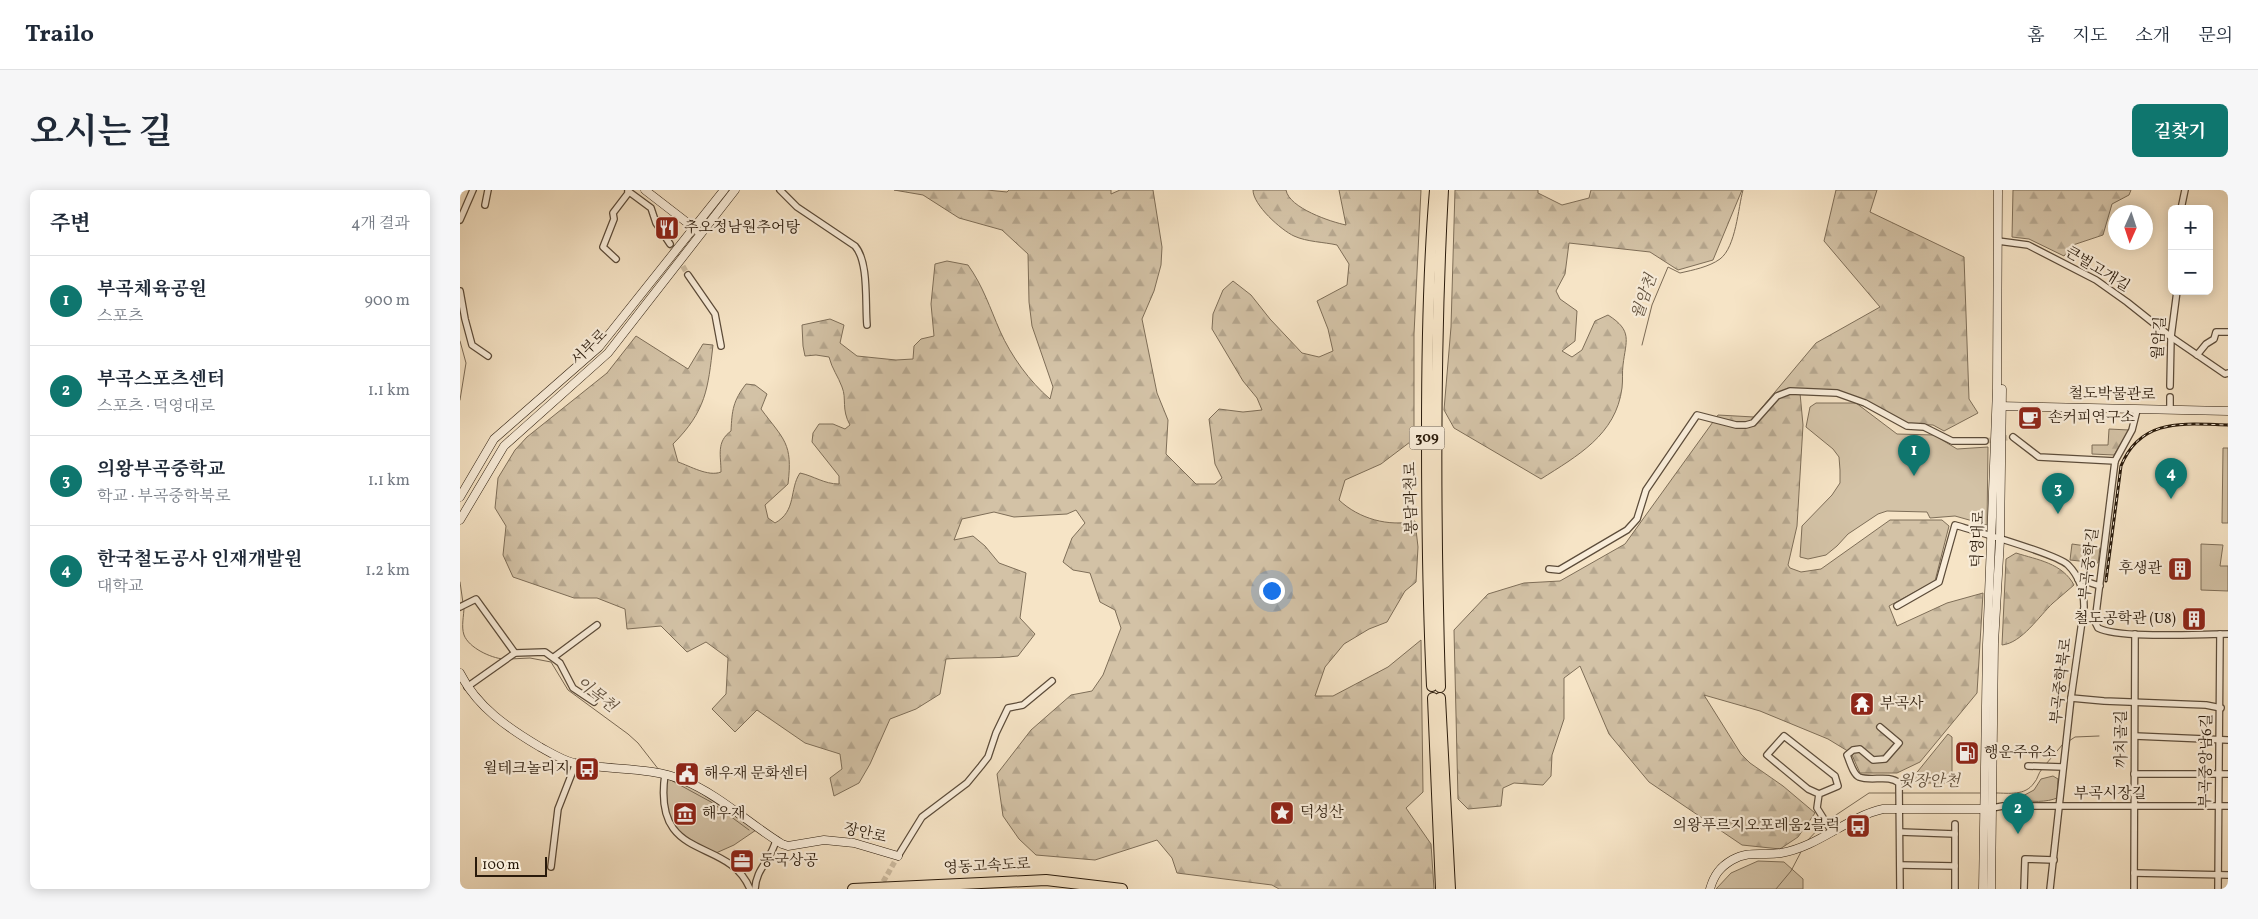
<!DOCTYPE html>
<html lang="ko">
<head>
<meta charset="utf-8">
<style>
	body { margin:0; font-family:Vollkorn,"Noto Serif KR",serif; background:#f6f6f7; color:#1f2937 }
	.controls { position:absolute; right:15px; top:15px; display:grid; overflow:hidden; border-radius:8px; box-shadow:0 2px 12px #0003 }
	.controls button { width:45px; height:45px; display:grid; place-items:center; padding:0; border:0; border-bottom:1px solid #e0e1e3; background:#fff; color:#1f2937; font:25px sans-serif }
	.compass { position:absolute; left:1648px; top:15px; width:45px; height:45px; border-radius:50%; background:#fff; box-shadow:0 2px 12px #0003; rotate:183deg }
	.scale { position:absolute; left:15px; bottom:12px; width:72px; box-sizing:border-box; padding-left:5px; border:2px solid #291a0b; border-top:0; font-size:14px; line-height:18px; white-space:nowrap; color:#291a0b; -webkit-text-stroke:4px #f9edda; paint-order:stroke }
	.you { position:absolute; left:811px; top:400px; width:18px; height:18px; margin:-12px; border:4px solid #fff; border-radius:50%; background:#1a73e8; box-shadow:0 0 0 8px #1a73e833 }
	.badge { display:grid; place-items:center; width:32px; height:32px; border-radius:50%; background:#0f766e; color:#fff; font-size:16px; font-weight:700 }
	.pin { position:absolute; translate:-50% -41px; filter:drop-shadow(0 1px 2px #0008) }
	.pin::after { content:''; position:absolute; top:26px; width:18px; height:15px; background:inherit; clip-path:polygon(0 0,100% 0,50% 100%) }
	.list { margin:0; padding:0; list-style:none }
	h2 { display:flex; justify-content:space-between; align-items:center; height:65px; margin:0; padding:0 20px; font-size:21px }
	h2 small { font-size:16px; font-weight:400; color:#747a83 }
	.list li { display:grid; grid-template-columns:32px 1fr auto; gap:15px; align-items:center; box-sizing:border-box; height:90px; padding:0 20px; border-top:1px solid #e0e1e3 }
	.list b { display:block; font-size:19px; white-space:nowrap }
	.list p { margin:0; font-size:16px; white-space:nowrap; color:#747a83 }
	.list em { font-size:16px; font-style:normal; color:#747a83 }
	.map { position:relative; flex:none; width:1768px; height:699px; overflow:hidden; border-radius:8px }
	header { display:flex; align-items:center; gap:30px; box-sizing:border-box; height:70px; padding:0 25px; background:#fff; border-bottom:1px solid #e0e1e3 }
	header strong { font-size:24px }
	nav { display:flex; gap:28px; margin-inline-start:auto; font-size:18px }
	.intro { display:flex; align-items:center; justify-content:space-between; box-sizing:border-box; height:120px; padding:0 30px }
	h1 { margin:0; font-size:35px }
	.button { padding:12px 22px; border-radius:8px; background:#0f766e; color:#fff; font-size:18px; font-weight:700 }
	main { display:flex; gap:30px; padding:0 30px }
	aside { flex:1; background:#fff; border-radius:8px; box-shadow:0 2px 12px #0003 }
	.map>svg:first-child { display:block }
	.forest { fill:url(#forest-firs); stroke:#7e6e58 }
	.park { fill:#d3c2a6; stroke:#7e6e58 }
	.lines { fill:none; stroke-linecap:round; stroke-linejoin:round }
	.stream { stroke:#7a6a55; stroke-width:1 }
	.street-tunnel { stroke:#cdbca1; stroke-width:5.5; stroke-dasharray:5.5 3; stroke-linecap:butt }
	.street-casing { stroke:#5c4c3a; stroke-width:8 }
	.secondary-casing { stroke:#291a0b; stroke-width:9 }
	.highway-casing { stroke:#291a0b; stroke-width:12 }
	.street { stroke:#f9edda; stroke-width:5.5 }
	.secondary { stroke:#f9edda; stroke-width:8 }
	.highway { stroke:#f6e4c6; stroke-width:10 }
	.rail-casing { stroke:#291a0b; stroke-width:3 }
	.rail { stroke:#f9edda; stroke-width:1; stroke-dasharray:4; stroke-linecap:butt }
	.labels { text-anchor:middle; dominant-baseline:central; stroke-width:4.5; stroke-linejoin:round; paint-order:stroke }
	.shield { fill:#f9edda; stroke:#675949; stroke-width:1 }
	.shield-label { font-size:14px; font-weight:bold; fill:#291a0b }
	.poi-label { font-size:15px; fill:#291a0b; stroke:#f9edda; text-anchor:start }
	.street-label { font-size:15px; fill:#291a0b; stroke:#f9edda }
	.water-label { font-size:16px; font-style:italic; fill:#5f4f3c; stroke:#f9edda }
</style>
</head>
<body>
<header>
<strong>Trailo</strong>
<nav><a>홈</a><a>지도</a><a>소개</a><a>문의</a></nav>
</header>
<div class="intro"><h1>오시는 길</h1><a class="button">길찾기</a></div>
<main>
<aside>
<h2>주변<small>4개 결과</small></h2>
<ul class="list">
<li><span class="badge">1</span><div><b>부곡체육공원</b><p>스포츠</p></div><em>900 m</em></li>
<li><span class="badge">2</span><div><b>부곡스포츠센터</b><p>스포츠 · 덕영대로</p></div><em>1.1 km</em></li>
<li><span class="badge">3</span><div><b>의왕부곡중학교</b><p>학교 · 부곡중학북로</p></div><em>1.1 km</em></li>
<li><span class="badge">4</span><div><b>한국철도공사 인재개발원</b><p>대학교</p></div><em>1.2 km</em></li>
</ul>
</aside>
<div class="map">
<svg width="1768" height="699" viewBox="0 0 1768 699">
	<defs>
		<pattern id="forest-firs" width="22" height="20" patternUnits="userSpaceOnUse" patternTransform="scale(1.25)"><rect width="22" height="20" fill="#d3c2a6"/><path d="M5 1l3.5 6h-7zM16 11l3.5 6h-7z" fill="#b5a68e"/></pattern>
	</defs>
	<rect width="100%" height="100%" fill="#f6e4c6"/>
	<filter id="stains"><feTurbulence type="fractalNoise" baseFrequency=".004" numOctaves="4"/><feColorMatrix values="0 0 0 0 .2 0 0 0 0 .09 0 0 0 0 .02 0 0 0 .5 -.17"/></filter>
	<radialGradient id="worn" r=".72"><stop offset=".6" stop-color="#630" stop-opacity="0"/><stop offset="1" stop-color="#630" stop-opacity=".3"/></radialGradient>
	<!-- forest -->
	<g class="forest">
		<path d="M434,0H527L547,2L549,0H651V4L660,0H693L702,57L701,75L694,101L682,129L697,203L708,230L706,264L736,294H755L762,288L755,274L749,229L759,219L783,222L802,220L797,208L783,191L752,139L753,124L763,100L773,91L791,105L810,129L842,163L859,167L873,161L868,139L857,111L887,95L889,74L877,55C864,52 847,52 834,46C821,40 793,15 793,0H826C829,18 871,32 886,35L879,0H961L954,144V249L921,274L885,290L879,310C899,329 929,337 955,331L958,357L956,392L945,401L927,432L909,439L884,454L865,477L855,506H873L928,477L961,450L963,602L946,618L971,654L974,699H819L812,695L717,683L712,668L697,650L635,670L576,665L559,649L543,626L537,584L571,540L611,505L632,501L643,485L661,438L655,420L640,412L630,383L613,380L603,372L612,348L625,333L616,320L607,324L554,327L534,322L502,329L494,350L513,346L525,356L539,373L566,383L560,428L575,444L558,466C534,469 510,467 486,469L480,504L456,519L430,529L410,574L399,593L374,606L370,588L382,579L380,564L345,553L297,520L275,542L252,519L266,504L268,468L246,452L227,462L201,436L167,439L165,419L137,408H114L53,387L43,365L46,336L35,318L38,288L55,260L67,247L147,183L176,146L228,179L243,154L253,155C248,199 246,221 213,254L218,272C230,276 248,287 261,282C261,265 256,252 271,241C272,220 273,211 286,194L295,195L307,204L301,219C324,250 333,253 328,294L305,315L308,328L315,333C337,321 329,299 340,283C354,286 364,294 379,294V286L352,252L353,243L359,234H373L385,239L390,235C381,219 387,209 382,197C378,186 372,179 369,167L356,165L345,166L343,156L342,135L370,129L384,135L380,153L397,166L436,170L453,169L454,156L461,149L474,146L471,114L475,74L487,71L508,75C523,96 530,118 540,141C551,166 570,192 590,209L593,197L572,136L569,112L568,64L542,40L499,28L463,5Z"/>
		<path d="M995,0H1078V3L1102,15L1129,8L1131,0H1282L1253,70L1218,80L1190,62L1109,53L1105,84L1096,101L1100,109L1117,121L1115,151L1102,161L1112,167L1122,160L1135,131L1148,125C1173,141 1166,150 1163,175C1162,182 1163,190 1162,198C1156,245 1117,266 1081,289L994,238L984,220L991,137Z"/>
		<path d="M1376,0H1417L1410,22L1504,67L1509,209L1518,223L1484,241L1473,235L1447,234L1408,212L1376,200L1340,203L1343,235L1337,336L1328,375L1330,378L1341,382L1361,379L1430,330H1482L1489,336L1475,391L1429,416L1437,436L1487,413L1523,403L1517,503L1460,572L1437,583H1400L1391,563L1368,549L1300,521L1244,505L1281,564L1290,573L1323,596L1355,623L1338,647L1320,659L1282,655L1189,592L1149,544L1120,476L1104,488V529L1092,565L1091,586L1083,595L1054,593L1043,598L1041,616L1008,619L998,609L994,440L1028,404L1064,393L1100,391L1165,354L1258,225L1294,227L1356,153L1420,117L1364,51Z"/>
		<path d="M1553,0H1671L1669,5L1652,14L1643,45L1613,55L1604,66L1569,49L1552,47Z"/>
		<path d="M1649,239L1669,240L1654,265L1632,264V255H1648Z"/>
		<path d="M1612,354L1640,358L1638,373L1610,370Z"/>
		<path d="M1556,363C1578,370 1602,373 1614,395C1607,401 1600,407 1593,413C1579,426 1562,453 1542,455L1546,369Z"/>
	</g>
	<!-- park -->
	<g class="park">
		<path d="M1356,213H1396L1437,244L1474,245L1497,259L1528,257L1527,335L1495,326L1470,328L1467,322L1427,321L1418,324L1388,344L1377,356L1366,365L1348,369L1340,367L1342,336L1372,305L1380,293V280L1379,267L1373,259L1346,237L1350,217Z"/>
		<path d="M1763,258H1768V333H1762Z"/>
		<path d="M1741,354L1763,355L1760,376H1768V401L1741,400Z"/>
		<path d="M1488,544L1492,547V593H1454V586Z"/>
		<path d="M207,586L238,601L296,640L274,655L256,663C246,657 225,650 218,642C204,629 206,604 207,586Z"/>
		<path d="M1593,586L1598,589L1597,608C1588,612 1569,613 1559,608L1574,600L1581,589Z"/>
		<path d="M1298,671L1324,672L1343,689V699H1256L1271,683Z"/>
	</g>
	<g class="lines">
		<!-- stream -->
		<g class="stream">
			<path d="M0,151L6,173L0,210"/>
			<path d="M1182,155L1192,115L1208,77L1220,83C1233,80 1249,77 1260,69C1276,57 1278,18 1283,0"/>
			<path d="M0,392L3,413"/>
			<path d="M4,417C4,426 1,436 4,445C9,458 31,468 43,469"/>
			<path d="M50,469L70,468L91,472L108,500L168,544L178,553L199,580"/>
			<path d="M1609,551L1615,547L1639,546"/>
			<path d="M1586,574L1603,554"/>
			<path d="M207,588L251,612L289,640"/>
			<path d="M1441,603H1522"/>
			<path d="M1536,603C1549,603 1565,606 1574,593C1578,589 1578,583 1582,579"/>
			<path d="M1367,631L1409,603H1437"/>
			<path d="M1346,652L1364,633"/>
			<path d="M1316,699L1331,681L1342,660"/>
		</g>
		<!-- street-tunnel -->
		<g class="street-tunnel">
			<path d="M210,54L228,85"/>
			<path d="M1525,251L1553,247"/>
			<path d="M419,699L438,666"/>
		</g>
		<defs>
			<g id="street">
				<path d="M320,0L337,17L395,56C409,72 405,113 407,135"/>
				<path d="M168,1L191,18L196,33L210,54"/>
				<path d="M25,15L28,0"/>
				<path d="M1721,19L1725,0"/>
				<path d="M0,30L13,0"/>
				<path d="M1538,51L1568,55L1636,90L1667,112L1711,147L1765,184L1768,183"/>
				<path d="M156,69L143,57L154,29L153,23L169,2"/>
				<path d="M228,85L255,124L261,156"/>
				<path d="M0,101L5,129L12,155L28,166"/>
				<path d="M1737,165L1746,154L1754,149L1756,142H1768"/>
				<path d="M1710,196L1711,147L1717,101"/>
				<path d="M1677,220L1672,240L1655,271L1635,432L1638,438C1660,449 1739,444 1768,444"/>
				<path d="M1710,220V207"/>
				<path d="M1553,247L1579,267L1655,271"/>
				<path d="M1089,379L1099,380L1167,340L1177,329L1186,300L1237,225L1276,235H1286L1293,233L1317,206L1330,201L1377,203L1405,213L1447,236L1464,237L1492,251H1525"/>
				<path d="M1618,389L1640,396"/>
				<path d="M1437,416L1479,392L1495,335C1515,341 1597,364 1608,375C1619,386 1624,401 1624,417L1611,508L1590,699"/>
				<path d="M0,417L16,409L55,463"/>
				<path d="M94,467L137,435"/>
				<path d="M7,497L55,463L85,462L100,473L113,498L134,512"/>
				<path d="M1611,508L1644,511L1746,515L1761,518"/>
				<path d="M1420,537L1439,553L1425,569L1413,570L1400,559L1393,560L1387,565C1390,572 1393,584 1399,587C1412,592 1428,584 1439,593L1440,699"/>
				<path d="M1675,546L1768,550"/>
				<path d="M1568,576L1603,577"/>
				<path d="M205,584C192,675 268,645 290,699"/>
				<path d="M1674,584H1768"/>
				<path d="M1359,604L1348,599L1307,565L1324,546L1375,586L1378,596L1359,604L1357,618L1372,642"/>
				<path d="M1532,618L1543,616H1768"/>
				<path d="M1440,642L1495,644"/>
				<path d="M438,666L462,627L507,593L521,576L528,567L536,543L548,518L563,515L592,491"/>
				<path d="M1440,675L1495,676"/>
				<path d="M91,677L98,619L116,573"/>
				<path d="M1674,683L1768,685"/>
				<path d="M295,699C296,678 311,671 316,650"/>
				<path d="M1495,699V634"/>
				<path d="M1564,699L1565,669L1594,670"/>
				<path d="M1674,699L1675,444"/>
				<path d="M1758,699L1760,444"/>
			</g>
			<g id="secondary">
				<path d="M185,0L238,41"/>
				<path d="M1538,216L1768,221"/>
				<path d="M0,307L34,249L139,157L264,0"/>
				<path d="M0,330L44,256L148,163L275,0"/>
				<path d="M0,483C17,517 48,538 80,557C91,563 102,570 114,573C151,581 188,576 223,590C260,605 289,634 322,654L328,656L364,650L394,653L438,666"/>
				<path d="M1250,699C1254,685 1260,677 1272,670C1289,660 1303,666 1321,663C1358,657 1387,627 1423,619H1528"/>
				<path d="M1523,699L1527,455L1537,199L1538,0"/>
				<path d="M1531,699L1534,453L1540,350L1542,199"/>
			</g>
			<g id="highway">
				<path d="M972,496C968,412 967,327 967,242C967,161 968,81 975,0"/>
				<path d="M980,497C975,331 974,165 983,0"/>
				<path d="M973,508L981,699"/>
				<path d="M980,508L990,699"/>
				<path d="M393,699L586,690L662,699"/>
			</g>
		</defs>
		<!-- street casing -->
		<use href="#street" class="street-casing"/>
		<!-- secondary casing -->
		<use href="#secondary" class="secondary-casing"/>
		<!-- highway casing -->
		<use href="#highway" class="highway-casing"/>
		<!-- street -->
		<use href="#street" class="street"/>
		<!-- secondary -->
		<use href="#secondary" class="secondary"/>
		<!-- highway -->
		<use href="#highway" class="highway"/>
		<defs>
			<path id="rail" d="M1646,391L1661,276C1681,227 1725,234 1768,235"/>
		</defs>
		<!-- rail casing -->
		<use href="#rail" class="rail-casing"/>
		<!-- rail -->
		<use href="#rail" class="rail"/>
	</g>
	<!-- icons -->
	<defs>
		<symbol id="restaurant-square" viewBox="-11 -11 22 22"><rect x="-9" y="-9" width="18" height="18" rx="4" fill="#8f2418" stroke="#f9edda"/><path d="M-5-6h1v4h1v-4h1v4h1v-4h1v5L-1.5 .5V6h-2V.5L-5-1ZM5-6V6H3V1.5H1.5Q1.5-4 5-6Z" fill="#fff"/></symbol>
		<symbol id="cafe-square" viewBox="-11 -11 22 22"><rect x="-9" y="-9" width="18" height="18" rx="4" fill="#8f2418" stroke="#f9edda"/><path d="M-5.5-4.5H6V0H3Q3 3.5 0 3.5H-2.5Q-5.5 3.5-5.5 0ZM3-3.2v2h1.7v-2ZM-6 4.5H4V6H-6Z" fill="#fff"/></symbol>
		<symbol id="building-square" viewBox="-11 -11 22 22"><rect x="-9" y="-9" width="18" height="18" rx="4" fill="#8f2418" stroke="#f9edda"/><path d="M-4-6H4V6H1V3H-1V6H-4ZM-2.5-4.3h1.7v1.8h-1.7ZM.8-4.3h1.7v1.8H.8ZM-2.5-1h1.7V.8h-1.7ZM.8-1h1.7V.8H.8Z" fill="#fff"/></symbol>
		<symbol id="temple-square" viewBox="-11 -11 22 22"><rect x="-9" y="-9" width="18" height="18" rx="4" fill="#8f2418" stroke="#f9edda"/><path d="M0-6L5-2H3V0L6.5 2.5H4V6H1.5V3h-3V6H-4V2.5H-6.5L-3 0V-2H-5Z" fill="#fff"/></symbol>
		<symbol id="fuel-square" viewBox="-11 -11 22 22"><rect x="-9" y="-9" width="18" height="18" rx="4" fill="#8f2418" stroke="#f9edda"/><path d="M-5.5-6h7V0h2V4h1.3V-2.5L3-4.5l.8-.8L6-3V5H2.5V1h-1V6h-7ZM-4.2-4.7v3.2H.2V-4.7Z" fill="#fff"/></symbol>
		<symbol id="bus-square" viewBox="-11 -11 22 22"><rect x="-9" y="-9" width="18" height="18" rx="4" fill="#8f2418" stroke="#f9edda"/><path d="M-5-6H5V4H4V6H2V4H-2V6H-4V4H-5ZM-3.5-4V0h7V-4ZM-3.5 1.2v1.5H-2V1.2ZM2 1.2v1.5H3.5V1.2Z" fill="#fff"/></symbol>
		<symbol id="civic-square" viewBox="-11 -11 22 22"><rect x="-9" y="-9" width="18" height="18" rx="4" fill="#8f2418" stroke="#f9edda"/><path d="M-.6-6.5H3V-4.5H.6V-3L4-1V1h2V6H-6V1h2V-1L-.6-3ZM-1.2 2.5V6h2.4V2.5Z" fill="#fff"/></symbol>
		<symbol id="sight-square" viewBox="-11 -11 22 22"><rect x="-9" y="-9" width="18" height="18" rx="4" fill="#8f2418" stroke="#f9edda"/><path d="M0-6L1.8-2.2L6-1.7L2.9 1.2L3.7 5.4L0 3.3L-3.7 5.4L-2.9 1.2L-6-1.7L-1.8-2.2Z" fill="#fff"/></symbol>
		<symbol id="museum-square" viewBox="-11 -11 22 22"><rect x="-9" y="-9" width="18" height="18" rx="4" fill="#8f2418" stroke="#f9edda"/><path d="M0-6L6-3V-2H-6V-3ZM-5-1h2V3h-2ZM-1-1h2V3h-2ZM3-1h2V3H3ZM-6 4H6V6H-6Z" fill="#fff"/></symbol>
		<symbol id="office-square" viewBox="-11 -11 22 22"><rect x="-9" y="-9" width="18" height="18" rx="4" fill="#8f2418" stroke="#f9edda"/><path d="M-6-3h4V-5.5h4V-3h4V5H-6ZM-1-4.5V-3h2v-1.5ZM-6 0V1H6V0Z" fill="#fff"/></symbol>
	</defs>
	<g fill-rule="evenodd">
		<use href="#restaurant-square" x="193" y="24" width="28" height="28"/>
		<use href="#cafe-square" x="1556" y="214" width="28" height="28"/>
		<use href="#building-square" x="1706" y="365" width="28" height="28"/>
		<use href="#building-square" x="1720" y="415" width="28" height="28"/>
		<use href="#temple-square" x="1388" y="500" width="28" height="28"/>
		<use href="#fuel-square" x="1493" y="549" width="28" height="28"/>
		<use href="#bus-square" x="113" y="565" width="28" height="28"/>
		<use href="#civic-square" x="213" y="570" width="28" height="28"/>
		<use href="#sight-square" x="808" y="609" width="28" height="28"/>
		<use href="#museum-square" x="211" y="610" width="28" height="28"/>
		<use href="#bus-square" x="1384" y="622" width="28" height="28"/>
		<use href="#office-square" x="268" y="657" width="28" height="28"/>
	</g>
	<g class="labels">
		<!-- shield labels -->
		<rect class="shield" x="949.5" y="236.5" width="35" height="23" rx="4"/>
		<g class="shield-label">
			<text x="967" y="248">309</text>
		</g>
		<!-- poi labels -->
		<g class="poi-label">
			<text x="224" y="38">추오정남원추어탕</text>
			<text x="1588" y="228">손커피연구소</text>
			<text x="1702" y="379" text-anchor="end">후생관</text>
			<text x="1716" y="429" text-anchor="end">철도공학관 (U8)</text>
			<text x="1420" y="514">부곡사</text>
			<text x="1524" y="563">행운주유소</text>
			<text x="110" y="579" text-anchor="end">윌테크놀리지</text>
			<text x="244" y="584">해우재 문화센터</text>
			<text x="840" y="623">덕성산</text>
			<text x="242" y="624">해우재</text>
			<text x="1380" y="636" text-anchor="end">의왕푸르지오포레움2블럭</text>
			<text x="300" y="671">동국상공</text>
		</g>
		<!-- street labels -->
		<g class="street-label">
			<text transform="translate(1637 80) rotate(31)">큰벌고개길</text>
			<text transform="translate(1700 148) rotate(-86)">월암길</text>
			<text transform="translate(130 158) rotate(-45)">서부로</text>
			<text transform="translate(1652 205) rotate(1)">철도박물관로</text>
			<text transform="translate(952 308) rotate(-91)">봉담과천로</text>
			<text transform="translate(1519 349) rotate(-88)">덕영대로</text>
			<text transform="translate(1630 374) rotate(-83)">부곡중학길</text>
			<text transform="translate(1602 491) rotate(-83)">부곡중학북로</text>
			<text transform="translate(1662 549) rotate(-90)">까치골길</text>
			<text transform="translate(1747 571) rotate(-89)">부곡중앙남6길</text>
			<text x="1650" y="604">부곡시장길</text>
			<text transform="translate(405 644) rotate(13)">장안로</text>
			<text transform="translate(527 677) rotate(-3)">영동고속도로</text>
		</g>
		<!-- water labels -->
		<g class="water-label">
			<text transform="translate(1185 107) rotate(-71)">월암천</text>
			<text transform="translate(136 505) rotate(38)">이목천</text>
			<text x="1469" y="592">윗장안천</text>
		</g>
	</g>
	<rect width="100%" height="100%" filter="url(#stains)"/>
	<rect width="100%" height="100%" fill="url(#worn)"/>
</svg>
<div class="controls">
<button>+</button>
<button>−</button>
</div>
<svg class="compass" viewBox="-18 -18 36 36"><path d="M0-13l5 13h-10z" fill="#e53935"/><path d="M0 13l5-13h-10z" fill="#747a83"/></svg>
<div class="scale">100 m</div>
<div class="you"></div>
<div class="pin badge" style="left:1454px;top:286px">1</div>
<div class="pin badge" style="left:1558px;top:644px">2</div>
<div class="pin badge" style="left:1598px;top:324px">3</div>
<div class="pin badge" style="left:1711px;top:309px">4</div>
</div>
</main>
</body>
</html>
